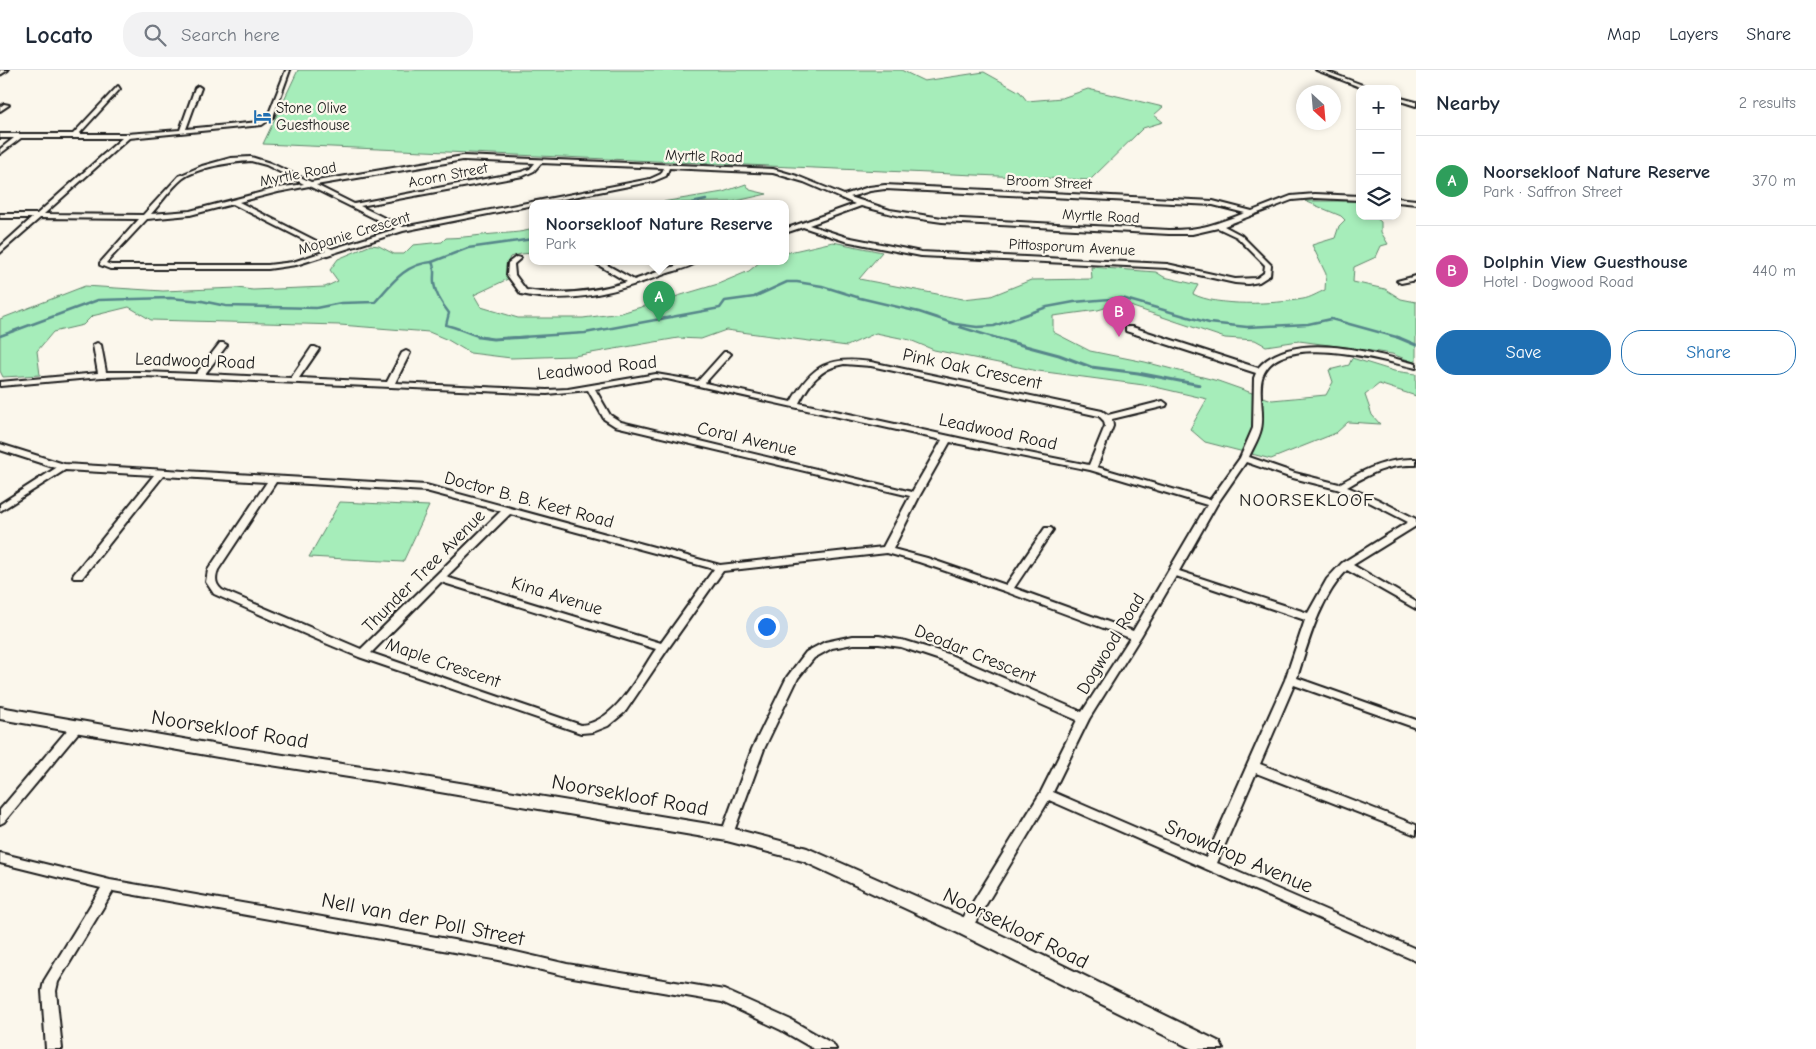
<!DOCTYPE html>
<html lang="en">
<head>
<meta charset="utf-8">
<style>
	body { margin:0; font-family:"Comic Neue",sans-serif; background:#f2f2f3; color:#1f2937 }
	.controls { position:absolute; right:15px; top:15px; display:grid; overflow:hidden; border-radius:10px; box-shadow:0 2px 8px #0003 }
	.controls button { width:45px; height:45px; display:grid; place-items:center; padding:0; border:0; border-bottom:1px solid #e0e1e3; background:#fff; color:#1f2937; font:25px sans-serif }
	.compass { position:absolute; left:1296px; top:15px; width:45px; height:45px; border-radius:50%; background:#fff; box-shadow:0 2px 8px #0003; rotate:154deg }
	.you { position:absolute; left:766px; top:556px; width:18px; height:18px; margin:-12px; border:4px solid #fff; border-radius:50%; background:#1a73e8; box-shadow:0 0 0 8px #1a73e833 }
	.badge { display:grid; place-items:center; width:32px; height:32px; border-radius:50%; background:#1f6fb2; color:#fff; font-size:16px; font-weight:700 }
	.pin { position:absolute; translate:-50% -41px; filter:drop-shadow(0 1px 2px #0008) }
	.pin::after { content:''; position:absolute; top:26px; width:18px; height:15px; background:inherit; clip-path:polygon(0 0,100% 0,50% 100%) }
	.popup { position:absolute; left:529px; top:130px; width:260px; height:65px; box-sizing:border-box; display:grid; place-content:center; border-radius:10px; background:#fff; filter:drop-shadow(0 1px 4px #0005); font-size:16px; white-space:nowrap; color:#747a83 }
	.popup b { font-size:19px; color:#1f2937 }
	.popup::after { content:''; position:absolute; left:50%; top:100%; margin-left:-10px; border:10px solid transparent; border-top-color:#fff }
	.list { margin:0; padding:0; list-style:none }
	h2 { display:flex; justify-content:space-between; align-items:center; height:65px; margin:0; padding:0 20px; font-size:21px }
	h2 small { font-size:16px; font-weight:400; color:#747a83 }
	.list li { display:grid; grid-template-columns:32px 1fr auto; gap:15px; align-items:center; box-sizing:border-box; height:90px; padding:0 20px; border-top:1px solid #e0e1e3 }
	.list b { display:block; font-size:19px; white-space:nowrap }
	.list p { margin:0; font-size:16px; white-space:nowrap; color:#747a83 }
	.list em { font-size:16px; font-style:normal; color:#747a83 }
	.actions { display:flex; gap:10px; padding:15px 20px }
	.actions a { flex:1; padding:11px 0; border:1px solid #1f6fb2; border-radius:20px; text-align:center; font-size:18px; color:#1f6fb2 }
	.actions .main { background:#1f6fb2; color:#fff }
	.icon { flex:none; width:28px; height:28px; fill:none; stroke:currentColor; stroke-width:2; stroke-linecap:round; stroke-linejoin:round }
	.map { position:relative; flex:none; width:1416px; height:979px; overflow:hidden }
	header { display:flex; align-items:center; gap:30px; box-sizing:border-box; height:70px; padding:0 25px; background:#fff; border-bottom:1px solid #e0e1e3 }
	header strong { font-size:24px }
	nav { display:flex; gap:28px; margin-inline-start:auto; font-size:18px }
	.search { width:350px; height:45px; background:#f2f2f3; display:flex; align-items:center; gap:12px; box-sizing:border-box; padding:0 18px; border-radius:20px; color:#747a83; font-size:19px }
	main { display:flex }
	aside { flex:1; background:#fff }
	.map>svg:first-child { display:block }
	.green { fill:#a6edba; stroke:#61846b }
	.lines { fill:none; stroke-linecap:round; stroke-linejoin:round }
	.stream-far1 { stroke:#56868a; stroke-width:2.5 }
	.stream { stroke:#56868a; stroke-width:3 }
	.street-casing { stroke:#1c1c1c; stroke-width:4 }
	.secondary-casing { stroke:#1c1c1c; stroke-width:4 }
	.street { fill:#fbf7ec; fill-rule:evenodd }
	.secondary { fill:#fbf7ec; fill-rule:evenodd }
	.labels { text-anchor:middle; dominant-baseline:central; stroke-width:4.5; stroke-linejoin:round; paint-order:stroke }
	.far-poi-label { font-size:15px; fill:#1c1c1c; stroke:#fbf7ec; text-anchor:start }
	.far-street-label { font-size:15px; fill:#1c1c1c; stroke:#fbf7ec }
	.street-label { font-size:18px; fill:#1c1c1c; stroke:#fbf7ec }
	.neighbourhood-label { font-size:19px; letter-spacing:1px; fill:#1c1c1c; stroke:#fbf7ec }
	.near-street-label { font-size:21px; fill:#1c1c1c; stroke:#fbf7ec }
</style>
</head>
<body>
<header>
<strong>Locato</strong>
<div class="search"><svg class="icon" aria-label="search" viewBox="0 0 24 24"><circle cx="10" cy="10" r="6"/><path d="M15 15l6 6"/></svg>Search here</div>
<nav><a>Map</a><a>Layers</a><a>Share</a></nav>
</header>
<main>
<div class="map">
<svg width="1416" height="979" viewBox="0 0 1416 979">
	<rect width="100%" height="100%" fill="#fbf7ec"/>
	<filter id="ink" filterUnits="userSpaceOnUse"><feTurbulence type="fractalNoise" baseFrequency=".02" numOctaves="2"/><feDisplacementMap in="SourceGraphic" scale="10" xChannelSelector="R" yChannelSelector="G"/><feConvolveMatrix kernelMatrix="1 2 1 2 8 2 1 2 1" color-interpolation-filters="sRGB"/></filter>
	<g filter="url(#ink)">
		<!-- green -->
		<g class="green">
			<path d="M298,0H901L924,11L984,2L1020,22L1027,31L1062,28L1088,19L1163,37L1154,45L1163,52L1143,58L1090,110L263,74Z"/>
			<path d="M746,114L750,120L767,124L732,132L656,133L723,122Z"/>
			<path d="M1305,131H1360V146H1378L1375,147L1381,152V162L1388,174L1381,176L1376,187L1354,197L1353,212L1385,219L1401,229L1416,232V293L1392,284L1344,277L1299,271L1266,276L1255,270L1225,268L1121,233L1098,240L1053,246V262L1090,281L1145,292L1218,311L1272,330L1326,325L1333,312L1329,300L1349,295L1352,288L1394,301L1416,304V326L1379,314L1365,325L1372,345L1380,354L1348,352L1336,363L1271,389L1205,372L1190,359L1207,329L1151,316L1038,301L934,280L910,270L876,263L847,276L726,260L701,269L678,268L574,286L511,288L470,283L448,270L429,262L340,255L151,250L129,237L92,246L83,255L53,262L37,281L40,305L3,307L0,301V249L85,216L163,221L237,218L253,220L325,217L338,211L330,200L338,189L371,175L379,176L394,184H404L413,175L442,172L446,168C462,168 478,165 494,164C507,163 520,163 533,159V183L521,184L510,187L507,194L510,208L474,225L481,237L518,248H583L621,243L718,214L749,201L761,191H785V183L833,172L882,182L859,209L963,229L991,226L1031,210L1092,209L1091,197L1156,202L1164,207L1198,215L1193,224C1217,237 1275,234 1303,229C1310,228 1318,223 1325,220L1326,204L1312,175L1335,168L1339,156L1345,150L1341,146Z"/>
			<path d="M340,432L429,436L403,492L309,487Z"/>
		</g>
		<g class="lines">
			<!-- stream-far1 -->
			<g class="stream-far1">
				<path d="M692,133L706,130"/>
				<path d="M432,192L468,178L533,169"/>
				<path d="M960,257L996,268"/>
				<path d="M0,266L98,230L170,228L202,231L226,236L316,238L341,233L375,232C392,213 405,194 432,192C436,199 433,205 434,213C435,224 442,234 449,243L446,255C461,258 471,266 487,268"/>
				<path d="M506,268L585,263L720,238L725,231L754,227L787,212H797L822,216L860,228L919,242L955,254L977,257L994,256L1047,237L1074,232L1122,228L1209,253L1247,257L1308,254L1331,249L1400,268"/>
			</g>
			<!-- stream -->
			<g class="stream">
				<path d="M478,267L493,269L526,267"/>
				<path d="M992,267L1059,285L1091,297L1138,303L1200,315"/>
				<path d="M1397,267L1416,275"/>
			</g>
			<defs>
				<g id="street">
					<path d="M286,0H290L273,47L262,55L129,68L44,144L143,145L179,106L202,96L231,88L251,87L270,93L311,112L463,86L773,99L797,106L844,125L869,117L885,115L1213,131L1252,141L1291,126L1315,124L1360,126V130L1315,128L1292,130L1224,156L1241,165L1271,195L1270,205L1259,212L1248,214L1235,213L1167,198L921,186L845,171L803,157L785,163V159L855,134L804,112L773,103L669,98L666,106L654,111L543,133H533V135L403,161L296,195L268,199H110L100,195V193L139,149L40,148L0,183V177L32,148H0V144H37L122,68H21L0,84V79L14,68H0V64H73L118,16L120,19L79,64H127L180,60L195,18L198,16L201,18L186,59L259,52L268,46ZM463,90L535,93L530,99L521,102L354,134L316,115ZM251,91L266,95L304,114L278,118L190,141L151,144C161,133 171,118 182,109C198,97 231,92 251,91ZM541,93L664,98L661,104L650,109L403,157L360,136L523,106L534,101ZM309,116L396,159L332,179L239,132L278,122ZM885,119L1213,135L1245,143C1215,154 1202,160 1169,160L942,148L890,140L850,127L870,121ZM233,134L326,181L293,192L268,195H111L106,193L147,149L190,145ZM861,136L900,146L942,152L1169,164H1192L1218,158L1237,167L1265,195L1264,203L1257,208L1235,209L1167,194L921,182L846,167L809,155Z"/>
					<path d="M1316,0H1323L1373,19H1365Z"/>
					<path d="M1397,27L1416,32V36L1397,30Z"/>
					<path d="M4,34L9,35L0,41V37Z"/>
					<path d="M1397,128L1416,130V134L1397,132Z"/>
					<path d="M516,187L521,188L514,194L515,205L526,220C561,226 593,222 627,212L595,193L594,191H600L634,210L690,191H699C691,197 678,200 668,203C620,221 572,235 521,224L507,205L508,193Z"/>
					<path d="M1416,206V210L1401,213L1397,211Z"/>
					<path d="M1126,257H1132L1258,298C1292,258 1373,283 1416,294V298C1381,290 1281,261 1263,305C1257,320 1265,343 1261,359C1259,368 1253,378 1249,387L1295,403L1339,414C1364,400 1386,388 1416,389V395C1388,394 1371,403 1347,417L1377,429L1416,449V456L1353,495L1416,532V539L1347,500C1319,530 1309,570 1297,608L1416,650V658L1294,615L1260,694L1416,755V765L1256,703L1217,793L1416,879V891L1049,730L970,861L965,863L960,861L958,857L960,853L1041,722L1077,650L940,590L901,577L879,574H853L832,578L814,588L798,608L764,679L733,764L732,768L727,769L722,768L721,764L752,679L787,607L806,582L825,572L853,566H879L906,571L948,584L1082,642L1130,568L1004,521L919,492L887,483L723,501L667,580L625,642L608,656L593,662L581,663L359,587L323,572L214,524L206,512L208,500L267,412L163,406L82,508H74L73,506L74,504L154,405L65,400L0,441V434L56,398L0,380V374L64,394L426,415L720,495L883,477L910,426L615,356L604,349L588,320L547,324L144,306L102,307L0,316V312L98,303L93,275L97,273L101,275L106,302H144L196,304L220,273H223L227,275L205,304L291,308L312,277H315L319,279L299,308L387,312L402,283L406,281L410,283L395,313L547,320L568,319L656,304L698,311L724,282H727L731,284L705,313L791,332C812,295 829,286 871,292L1102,341L1108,345L1163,331L1167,334L1166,336L1112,349L1113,356L1097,397L1210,430L1240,388L1253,358L1254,308L1256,303L1126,261ZM844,294L871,296L1099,346L1104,351L1105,356L1089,395L1009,379L799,333C809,314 820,298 844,294ZM656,308L667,309L942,370L912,422L621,352L610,345L595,319ZM950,372L1090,400L1207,435L1133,561L1014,518L1053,460L1051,458H1045L1006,515L927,488L893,479L920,425ZM1246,392L1289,407L1337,419L1371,433L1408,452L1342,493L1327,509L1308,543L1179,501L1217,434ZM276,412L426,421L501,441L361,579L222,520C215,514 215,508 218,500ZM510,444L714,499L661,573L446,507ZM1176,506L1305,550L1285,610L1206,788L1053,722L1089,649L1141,566ZM441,512L656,579C638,605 616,652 581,655L371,583Z"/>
					<path d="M78,651L82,652L84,655L82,658L4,752L0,754V740L74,652Z"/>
					<path d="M0,783L110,810L499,878L567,894L724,920L791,950L833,974L836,979H814L781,960L722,932L567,906L499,890L113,821L58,912L56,921L62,979H46L42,921L44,911L101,818L0,793Z"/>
				</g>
				<g id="secondary">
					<path d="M0,0H8L0,5Z"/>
					<path d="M0,637L218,675L381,700L727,757L807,778L972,851L1220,972L1223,979H1192L958,863L803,791L727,771L381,712L218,687L0,649Z"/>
				</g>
			</defs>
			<!-- street casing -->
			<use href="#street" class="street-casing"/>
			<!-- secondary casing -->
			<use href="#secondary" class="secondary-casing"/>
			<!-- street -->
			<use href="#street" class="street"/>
			<!-- secondary -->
			<use href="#secondary" class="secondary"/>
		</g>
	</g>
	<!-- icons -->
	<defs>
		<symbol id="hotel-bare" viewBox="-9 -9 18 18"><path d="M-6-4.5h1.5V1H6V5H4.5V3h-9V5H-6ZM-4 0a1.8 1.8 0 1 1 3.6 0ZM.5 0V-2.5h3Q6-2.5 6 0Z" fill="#1f6fb2" stroke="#fbf7ec" stroke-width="2.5" paint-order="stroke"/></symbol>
	</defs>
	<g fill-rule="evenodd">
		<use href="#hotel-bare" x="250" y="34" width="25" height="25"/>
	</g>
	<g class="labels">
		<!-- far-poi labels -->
		<g class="far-poi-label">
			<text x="276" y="38">Stone Olive<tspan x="276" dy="17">Guesthouse</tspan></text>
		</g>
		<!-- far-street labels -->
		<g class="far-street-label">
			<text transform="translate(704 86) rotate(2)">Myrtle Road</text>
			<text transform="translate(298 104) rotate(-11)">Myrtle Road</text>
			<text transform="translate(448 105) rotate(-11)">Acorn Street</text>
			<text transform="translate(1049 112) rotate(3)">Broom Street</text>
			<text transform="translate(1101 146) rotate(3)">Myrtle Road</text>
			<text transform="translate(354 163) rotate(-17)">Mopanie Crescent</text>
			<text transform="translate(1072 177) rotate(3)">Pittosporum Avenue</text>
		</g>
		<!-- street labels -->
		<g class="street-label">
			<text transform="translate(195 291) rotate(2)">Leadwood Road</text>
			<text transform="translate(597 298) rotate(-6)">Leadwood Road</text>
			<text transform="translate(972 299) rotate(12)">Pink Oak Crescent</text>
			<text transform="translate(998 362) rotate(12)">Leadwood Road</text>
			<text transform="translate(747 369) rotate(13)">Coral Avenue</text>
			<text transform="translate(529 430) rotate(15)">Doctor B. B. Keet Road</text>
			<text transform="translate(424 501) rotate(-45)">Thunder Tree Avenue</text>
			<text transform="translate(557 526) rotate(17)">Kina Avenue</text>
			<text transform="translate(1111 574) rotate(-59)">Dogwood Road</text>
			<text transform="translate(975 584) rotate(22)">Deodar Crescent</text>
			<text transform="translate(443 593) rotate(19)">Maple Crescent</text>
		</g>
		<!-- neighbourhood labels -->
		<g class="neighbourhood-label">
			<text x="1307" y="430">NOORSEKLOOF</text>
		</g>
		<!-- near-street labels -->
		<g class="near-street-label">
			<text transform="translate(230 659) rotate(9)">Noorsekloof Road</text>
			<text transform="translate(630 725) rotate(10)">Noorsekloof Road</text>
			<text transform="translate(1239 786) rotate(23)">Snowdrop Avenue</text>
			<text transform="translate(423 849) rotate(11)">Nell van der Poll Street</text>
			<text transform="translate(1016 858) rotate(26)">Noorsekloof Road</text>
		</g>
	</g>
</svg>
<div class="controls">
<button>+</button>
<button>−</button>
<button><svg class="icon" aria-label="layers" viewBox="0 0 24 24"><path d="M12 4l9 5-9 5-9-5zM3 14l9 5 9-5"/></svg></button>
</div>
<svg class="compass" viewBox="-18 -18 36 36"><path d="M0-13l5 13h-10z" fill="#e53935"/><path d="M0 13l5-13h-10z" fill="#747a83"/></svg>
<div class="you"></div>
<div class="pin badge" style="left:659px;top:252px;background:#2e9e5b">A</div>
<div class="popup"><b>Noorsekloof Nature Reserve</b>Park</div>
<div class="pin badge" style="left:1119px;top:267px;background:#d1479c">B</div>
</div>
<aside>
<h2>Nearby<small>2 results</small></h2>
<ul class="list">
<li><span class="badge" style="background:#2e9e5b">A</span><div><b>Noorsekloof Nature Reserve</b><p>Park · Saffron Street</p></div><em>370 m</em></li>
<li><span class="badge" style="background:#d1479c">B</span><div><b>Dolphin View Guesthouse</b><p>Hotel · Dogwood Road</p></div><em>440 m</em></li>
</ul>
<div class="actions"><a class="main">Save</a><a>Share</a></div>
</aside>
</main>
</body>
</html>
